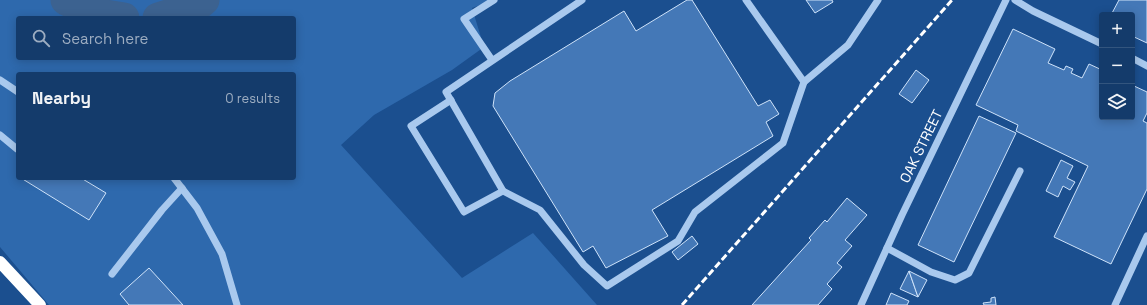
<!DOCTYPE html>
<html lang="en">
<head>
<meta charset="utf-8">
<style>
	body { margin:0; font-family:"Space Grotesk",sans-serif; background:#214673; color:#f1f3f6 }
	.controls { position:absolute; right:12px; top:12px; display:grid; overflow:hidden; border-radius:4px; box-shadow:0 2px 10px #0003 }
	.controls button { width:36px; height:36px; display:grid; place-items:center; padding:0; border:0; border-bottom:1px solid #33557e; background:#143b6b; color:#f1f3f6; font:20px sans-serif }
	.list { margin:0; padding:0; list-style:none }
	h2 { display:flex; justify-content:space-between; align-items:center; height:52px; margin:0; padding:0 16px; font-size:17px }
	h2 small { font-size:13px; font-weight:400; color:#9dadc1 }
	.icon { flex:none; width:22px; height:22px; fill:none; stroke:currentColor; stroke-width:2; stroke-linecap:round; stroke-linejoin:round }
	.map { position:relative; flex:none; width:1147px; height:305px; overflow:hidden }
	.search { position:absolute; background:#143b6b; box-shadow:0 2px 10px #0003; left:16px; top:16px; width:280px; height:44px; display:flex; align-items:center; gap:10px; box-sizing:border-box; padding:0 14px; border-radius:4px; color:#9dadc1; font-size:15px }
	.panel { position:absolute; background:#143b6b; box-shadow:0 2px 10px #0003; left:16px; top:72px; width:280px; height:108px; border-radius:4px }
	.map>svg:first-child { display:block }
	.green { fill:#2e69ad; fill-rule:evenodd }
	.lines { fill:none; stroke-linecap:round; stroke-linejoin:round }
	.river { stroke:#3c6290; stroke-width:31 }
	.building { fill:#4478b7; stroke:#cfe3fa }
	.minor { stroke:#a9c9ee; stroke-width:7 }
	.highway { stroke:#fff; stroke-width:12 }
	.rail { stroke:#fff; stroke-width:3; stroke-dasharray:7 3; stroke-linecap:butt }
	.labels { text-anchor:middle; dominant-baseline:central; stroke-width:3.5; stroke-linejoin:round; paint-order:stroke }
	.street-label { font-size:14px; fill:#fff; stroke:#1b4f8f }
</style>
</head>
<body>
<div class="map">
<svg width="1147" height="305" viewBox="0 0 1147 305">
	<rect width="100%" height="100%" fill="#1b4f8f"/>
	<!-- green -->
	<path class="green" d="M0,0H494L472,8L484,47L452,70L374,115L341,145L462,278L533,233L597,305H49L0,247ZM18,18H294V58H18ZM18,74H294V178H18Z"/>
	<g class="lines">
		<!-- river -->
		<g class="river">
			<path d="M66,0L93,13L124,18"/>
			<path d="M158,18L197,6L204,0"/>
		</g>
	</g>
	<!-- building -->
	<g class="building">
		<path d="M687,0H692L758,106L770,100L779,114L766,122L773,136L652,210L668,236L606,268L593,246L583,252L493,106L495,93L510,81L624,11L636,31Z"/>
		<path d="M806,0H832L833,2L815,13Z"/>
		<path d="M1119,0H1147V43L1132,36V15H1111Z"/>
		<path d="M1013,29L1055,49L1048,63L1064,70L1066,66L1073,69L1071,73L1082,78L1089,64L1102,70V117H1132V85L1147,92V113L1143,121L1147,123V189L1111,264L1054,237L1088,166L1016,131L1018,125L976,105Z"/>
		<path d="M916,70L929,80L912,103L899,94Z"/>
		<path d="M979,116L1016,133L954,262L918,245Z"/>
		<path d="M1061,160L1073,166L1067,178L1075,182L1070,190L1063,186L1058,197L1046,191Z"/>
		<path d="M21,178H81L106,193L89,220Z"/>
		<path d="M847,198L867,215L845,240L852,246L837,263L842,267L827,284L832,289L818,305H752L811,240L809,238L825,220L827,222Z"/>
		<path d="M692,236L698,244L678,260L672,252Z"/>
		<path d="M149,268L183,305H129L120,294Z"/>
		<path d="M909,271L918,297L900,289Z"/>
		<path d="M909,271L927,280L918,297Z"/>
		<path d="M891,293L909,301L907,305H886Z"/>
		<path d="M995,297L996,305H984L983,303L991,302V298Z"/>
	</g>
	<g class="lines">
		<!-- minor -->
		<g class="minor">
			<path d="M582,0L446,92L503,191L540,210L584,265L607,286L678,241L695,212L783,143L804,82"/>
			<path d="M746,0L804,82L848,45L878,0"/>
			<path d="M1015,0L1033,11L1102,44"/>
			<path d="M1132,58L1147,66"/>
			<path d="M492,60L464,19L494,0"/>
			<path d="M0,80L18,92"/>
			<path d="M451,100L411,126L464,212L503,191"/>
			<path d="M0,135L17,149L18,147"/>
			<path d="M174,178L197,208L222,254L237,305"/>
			<path d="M887,248L931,272L955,280L969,273L1020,171"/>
			<path d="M112,274L162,210L182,188"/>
			<path d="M861,305L902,215L1006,0"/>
			<path d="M1115,305L1147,236"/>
		</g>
		<!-- highway -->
		<path class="highway" d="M0,262L40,305"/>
		<!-- rail -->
		<path class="rail" d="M682,305L952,0"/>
	</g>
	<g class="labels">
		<!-- street labels -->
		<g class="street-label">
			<text transform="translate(921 146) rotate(-64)">OAK STREET</text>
		</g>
	</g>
</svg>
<div class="controls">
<button>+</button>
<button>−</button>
<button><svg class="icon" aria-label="layers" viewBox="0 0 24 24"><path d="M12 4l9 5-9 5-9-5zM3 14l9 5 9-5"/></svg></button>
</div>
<div class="search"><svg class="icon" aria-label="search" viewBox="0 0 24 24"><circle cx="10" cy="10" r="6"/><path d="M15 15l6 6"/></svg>Search here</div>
<section class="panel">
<h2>Nearby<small>0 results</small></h2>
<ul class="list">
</ul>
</section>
</div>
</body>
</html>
